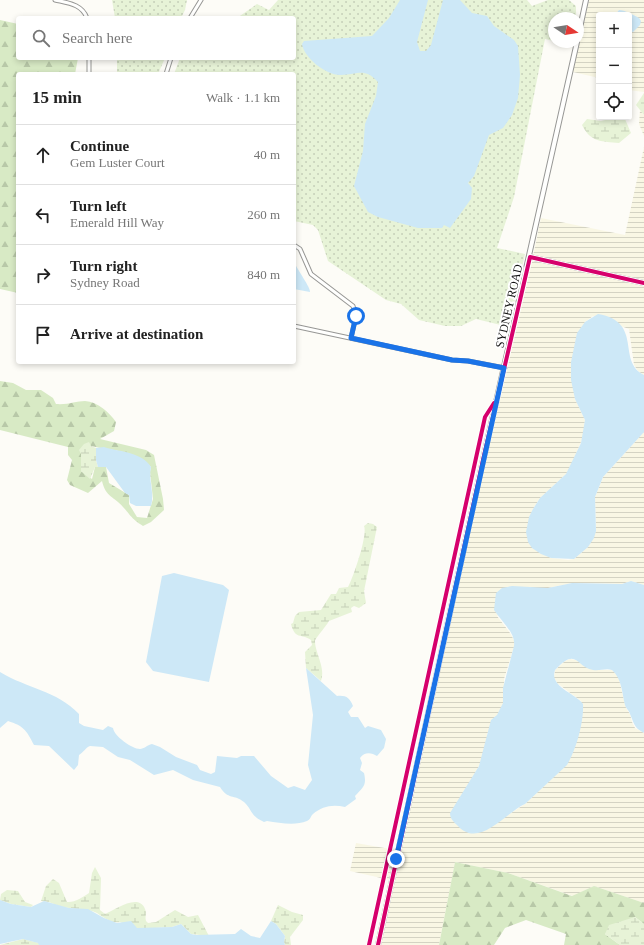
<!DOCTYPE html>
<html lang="en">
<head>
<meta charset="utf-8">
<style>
	body { margin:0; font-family:"Times New Roman",serif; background:#f6f6f6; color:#222 }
	.controls { position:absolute; right:12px; top:12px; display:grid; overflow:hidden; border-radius:4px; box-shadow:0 2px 6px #0003 }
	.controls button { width:36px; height:36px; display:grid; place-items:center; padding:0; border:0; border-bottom:1px solid #e0e0e0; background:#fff; color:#222; font:20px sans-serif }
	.compass { position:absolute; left:548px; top:12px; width:36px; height:36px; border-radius:50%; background:#fff; box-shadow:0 2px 6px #0003; rotate:102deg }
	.stop { position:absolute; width:12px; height:12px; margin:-9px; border:3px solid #1a73e8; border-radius:50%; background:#fff }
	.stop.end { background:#1a73e8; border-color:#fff; box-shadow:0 1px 4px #0008 }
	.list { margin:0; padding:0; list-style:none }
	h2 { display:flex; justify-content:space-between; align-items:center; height:52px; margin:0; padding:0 16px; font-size:17px }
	h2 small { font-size:13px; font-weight:400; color:#767676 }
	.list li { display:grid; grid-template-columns:26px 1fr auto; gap:12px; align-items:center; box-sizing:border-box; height:60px; padding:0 16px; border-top:1px solid #e0e0e0 }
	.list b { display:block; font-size:15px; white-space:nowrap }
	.list p { margin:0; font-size:13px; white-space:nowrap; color:#767676 }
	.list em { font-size:13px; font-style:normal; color:#767676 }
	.icon { flex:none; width:22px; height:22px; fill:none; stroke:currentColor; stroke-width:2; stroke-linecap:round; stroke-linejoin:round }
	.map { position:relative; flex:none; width:644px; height:945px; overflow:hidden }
	.search { position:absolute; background:#fff; box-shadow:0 2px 6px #0003; left:16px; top:16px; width:280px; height:44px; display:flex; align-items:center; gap:10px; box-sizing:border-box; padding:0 14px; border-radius:4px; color:#767676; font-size:15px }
	.panel { position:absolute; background:#fff; box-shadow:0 2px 6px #0003; left:16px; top:72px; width:280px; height:292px; border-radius:4px }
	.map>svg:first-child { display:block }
	.farmland { fill:url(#farmland-rules) }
	.grass { fill:url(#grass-dots) }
	.forest { fill:url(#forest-firs); fill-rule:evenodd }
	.wetland { fill:url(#wetland-marsh) }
	.water { fill:#cde8f7 }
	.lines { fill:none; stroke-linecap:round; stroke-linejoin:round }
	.minor-casing { stroke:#979795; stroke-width:5 }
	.tertiary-casing { stroke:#979795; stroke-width:6 }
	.minor { stroke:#fffffe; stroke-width:3 }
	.tertiary { stroke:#fffffe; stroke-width:4 }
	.cycleway-casing { stroke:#fff; stroke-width:6 }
	.cycleway { stroke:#d6006c; stroke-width:4 }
	.route { stroke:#1a73e8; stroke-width:5 }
	.labels { text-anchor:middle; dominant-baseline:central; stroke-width:4; stroke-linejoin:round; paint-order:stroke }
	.street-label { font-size:12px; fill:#111; stroke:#fff }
</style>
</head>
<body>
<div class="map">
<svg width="644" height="945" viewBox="0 0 644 945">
	<defs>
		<pattern id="farmland-rules" width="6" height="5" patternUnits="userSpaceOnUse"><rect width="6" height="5" fill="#f9f7e4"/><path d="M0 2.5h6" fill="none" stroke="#d4d3c3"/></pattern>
		<pattern id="grass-dots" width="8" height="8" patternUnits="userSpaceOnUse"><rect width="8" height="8" fill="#e7f3d7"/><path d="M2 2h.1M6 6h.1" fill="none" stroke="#c5cfb8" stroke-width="1.8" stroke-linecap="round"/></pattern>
		<pattern id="forest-firs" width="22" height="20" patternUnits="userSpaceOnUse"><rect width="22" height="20" fill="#d8eac5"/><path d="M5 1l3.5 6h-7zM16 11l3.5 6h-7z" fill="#b8c8a8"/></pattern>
		<pattern id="wetland-marsh" width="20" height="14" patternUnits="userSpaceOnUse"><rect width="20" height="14" fill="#e7f3d7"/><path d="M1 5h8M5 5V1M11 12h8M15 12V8" fill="none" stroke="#c5cfb8"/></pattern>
	</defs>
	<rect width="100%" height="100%" fill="#fdfcf7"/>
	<!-- farmland -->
	<g class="farmland">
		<path d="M589,0H644V92L629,90V31L634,32L636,16L619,10L615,15H599V78L573,72Z"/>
		<path d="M640,110L644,115V136L639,124Z"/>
		<path d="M644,147V281L533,256L541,218L625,235Z"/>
		<path d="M532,260L644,285V375L638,371L634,365L629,329L593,316L585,322L578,333L571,368L575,399L585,420L583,437L571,466L566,474L540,498L533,509L532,548L551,558L568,560L574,559L588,547L596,531L595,497L603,477L644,432V585L631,581L622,584L572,583L548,588H535L497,616L510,633L515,642L514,647L504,679V703L487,734V742L479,766L467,788L497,822L525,804L561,770L580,728L581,701L557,683L554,678L555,670L565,661L570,659L580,661L584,666L597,670H612L618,675L626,708L630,714L632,722L635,728L644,733V903L594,886L573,896L508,873L455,862L439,945H381L485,461Z"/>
		<path d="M356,843L396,850L390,880L350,871Z"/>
	</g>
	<!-- grass -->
	<g class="grass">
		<path d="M112,0H187L185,10L181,18H115Z"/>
		<path d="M278,0H527L532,6L548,0H569L576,6V18H554V41L545,39L514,197L497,248L525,254L509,327L476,319L461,326H445L419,320L401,304L386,300L328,261L318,230L313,225L294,221V74H174L180,58H294V18H237L257,4L269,10Z"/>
		<path d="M117,58H165L158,74H117Z"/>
	</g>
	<!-- forest -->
	<g class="forest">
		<path d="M0,20L18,24V58H78L75,74H18V293L0,289Z"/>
		<path d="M0,381L13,383L26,390H41L53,398L56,404C68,405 76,401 85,401C98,402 109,412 116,422L114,431L100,439L146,450L154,455L163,499L164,510L151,522L143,526C131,518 132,517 123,507C114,496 106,498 102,481L88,493L70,485L67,480L72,460L68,455V447L0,430ZM91,446C112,451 136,450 151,467L150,472L153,499L147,518L137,517L129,504V495L109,483L106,467H95L92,479L81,471V454Z"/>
		<path d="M455,862L508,873L572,896L594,886L644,903V924L635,917L605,934L620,945H564L566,934L526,920L505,928L494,945H439Z"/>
	</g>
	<!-- wetland -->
	<g class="wetland">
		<path d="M644,93V115L636,105Z"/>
		<path d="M618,117L625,119L631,133L619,143C602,141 591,143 582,125L587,119L601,121Z"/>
		<path d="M89,442L91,446L96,448V460L98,467H95L90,479L81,471V454L79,450L84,444Z"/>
		<path d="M368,523L373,524L377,527L364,591L366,603L359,608L354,606L351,608L352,612L329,621C327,625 315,639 315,641C315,653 326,668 321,681L306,668L305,652L312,645L311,640C301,633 295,640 291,624L293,623L295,616L299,612L321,610L331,594H336L339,588L348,587C353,578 368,535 364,526Z"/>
		<path d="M95,867L101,878L100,910L105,914C114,911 141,890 146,912C146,915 145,918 146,921L148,923L156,922L175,910L188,917L198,915L209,936L191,934L181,924L172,927L137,929L120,922C112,924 103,917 97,913C86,907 74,910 63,907C55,905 49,901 41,901L46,886L53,879L59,883L67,902C74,903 83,897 89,893L92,873Z"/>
		<path d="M7,890L18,891L25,902L33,905L31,907L11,904L0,900L1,894Z"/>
		<path d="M278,905L292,912L303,915V920L290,937L291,945H285L284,942L285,936L276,924L271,921Z"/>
		<path d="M635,917L644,924V945H620L605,934L609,925Z"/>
		<path d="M23,939L39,943V945H0Z"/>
	</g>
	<!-- water -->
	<g class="water">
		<path d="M400,0H428L417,42L420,51H426L431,45L443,0H460L472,13L487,16L494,26L514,40L518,46L520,75L518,98L512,115L503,128L489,135L474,176L468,183L472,188L471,199L450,228L444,225L442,228H418L378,217L368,212L354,186L363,151L365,124L376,96L378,82C364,67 358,75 341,75C327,76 304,58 302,44L304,41L372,36L389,18Z"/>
		<path d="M619,10C624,10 634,15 639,18L641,21L640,25L633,32L629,31V15H615Z"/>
		<path d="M294,262C297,269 311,288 310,292L294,289Z"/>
		<path d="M598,314C644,322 616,361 644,375V432L603,477L595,497L596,531L594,538L588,547L574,559L551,558L541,554L532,548L528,542L526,532L529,517L533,509L540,498L566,474L581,443L585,420L575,399L571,380V362L577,333L585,322Z"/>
		<path d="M104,447C120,452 142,452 151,467C148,480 155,493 151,506H136L130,503L129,495L125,493L106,467H98L96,460V448Z"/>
		<path d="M174,573L223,585L229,590L209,682L153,671L146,662L162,576Z"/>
		<path d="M631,581L644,585V733C634,728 634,723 630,714C629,710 626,709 625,705C622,693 622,679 612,670C606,668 600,671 593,670C576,667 577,646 555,670C549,687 575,693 583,704C584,722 576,750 567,765L525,804C505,813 479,849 458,826C454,822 450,819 450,813L479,766L491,720L497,715L503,703V688L514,646C516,633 501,621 494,610L496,593L502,588L512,586L548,588L572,583L622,584Z"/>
		<path d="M306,668L337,696C346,695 350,698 353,706L348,712L351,717H358L365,728L368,726L381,730L386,739L384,748L377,756C372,753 365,751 360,758L362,763L360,770L364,773C367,786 363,787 355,796L356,799L345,807C333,804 322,806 313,814C310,817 311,819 307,821C295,826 280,823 267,821L264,822C250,816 252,809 244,802C234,794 228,800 220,787L193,780L173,770L154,775L130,760L118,757L103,747L90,746C85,748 84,752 79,755L78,765L74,770L49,746L34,745C26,729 23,726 8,721L0,728V672C28,689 56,690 79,714V723L84,726L103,730L108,726L113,728C114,736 132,749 140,749C144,749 147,745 152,744L160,747L176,757L197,765L200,770L211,774L215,772L217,756L237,758L241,756H254L271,776L288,788L294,786L305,790L312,780L308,765L313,715Z"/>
		<path d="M0,900L11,904L31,907L44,901L69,908L88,909L104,918L117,923L131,921L137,928L172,927L181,924L191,934L196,935L235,934L241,929L251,936L260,938L271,921L276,924L285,936L284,942L285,945H39L38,943L23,939L0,944Z"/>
	</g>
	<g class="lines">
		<defs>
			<g id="minor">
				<path d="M55,0C68,3 82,4 87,18"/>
				<path d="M190,18L201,0"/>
				<path d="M89,58V74"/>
				<path d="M166,74L171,58"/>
				<path d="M294,245L300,249L311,274L353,306L356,316L351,338"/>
				<path d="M294,326L452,360L468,361L505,368"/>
			</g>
			<g id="tertiary">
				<path d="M578,37L586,0"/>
				<path d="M530,257L644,283"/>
				<path d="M378,945L483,460L577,42"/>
			</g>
		</defs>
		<!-- minor casing -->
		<use href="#minor" class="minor-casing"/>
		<!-- tertiary casing -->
		<use href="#tertiary" class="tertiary-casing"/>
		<!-- minor -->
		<use href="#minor" class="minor"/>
		<!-- tertiary -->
		<use href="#tertiary" class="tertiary"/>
		<defs>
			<g id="cycleway">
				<path d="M369,945L485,417L494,403"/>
				<path d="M378,945L483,460L530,257L644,283"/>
			</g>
		</defs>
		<!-- cycleway casing -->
		<use href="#cycleway" class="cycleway-casing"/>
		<!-- cycleway -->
		<use href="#cycleway" class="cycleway"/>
	</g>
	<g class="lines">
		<!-- route -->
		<path class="route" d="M356,316L351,338L452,360L468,361L504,368L396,859"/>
	</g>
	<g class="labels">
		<!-- street labels -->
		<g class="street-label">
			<text transform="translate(509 306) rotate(-77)">SYDNEY ROAD</text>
		</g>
	</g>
</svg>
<div class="controls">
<button>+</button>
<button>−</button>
<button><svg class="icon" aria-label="locate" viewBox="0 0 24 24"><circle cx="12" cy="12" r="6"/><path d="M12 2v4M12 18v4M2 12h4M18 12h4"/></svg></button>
</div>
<svg class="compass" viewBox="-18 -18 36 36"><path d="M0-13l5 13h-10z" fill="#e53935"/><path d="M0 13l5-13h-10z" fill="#767676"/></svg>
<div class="stop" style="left:356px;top:316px"></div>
<div class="stop end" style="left:396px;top:859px"></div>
<div class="search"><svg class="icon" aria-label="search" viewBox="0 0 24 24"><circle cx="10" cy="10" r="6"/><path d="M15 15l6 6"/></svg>Search here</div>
<section class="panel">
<h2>15 min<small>Walk · 1.1 km</small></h2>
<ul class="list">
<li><svg class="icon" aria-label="ahead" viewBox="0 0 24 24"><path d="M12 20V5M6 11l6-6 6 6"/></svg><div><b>Continue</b><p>Gem Luster Court</p></div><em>40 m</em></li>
<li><svg class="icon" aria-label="left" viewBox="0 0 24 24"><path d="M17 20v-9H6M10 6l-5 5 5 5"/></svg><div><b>Turn left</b><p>Emerald Hill Way</p></div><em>260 m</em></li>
<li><svg class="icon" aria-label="right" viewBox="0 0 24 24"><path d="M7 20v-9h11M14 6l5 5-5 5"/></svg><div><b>Turn right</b><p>Sydney Road</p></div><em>840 m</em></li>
<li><svg class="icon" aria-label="arrive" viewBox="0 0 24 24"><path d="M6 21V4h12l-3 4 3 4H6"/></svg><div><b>Arrive at destination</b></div></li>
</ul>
</section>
</div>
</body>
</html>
